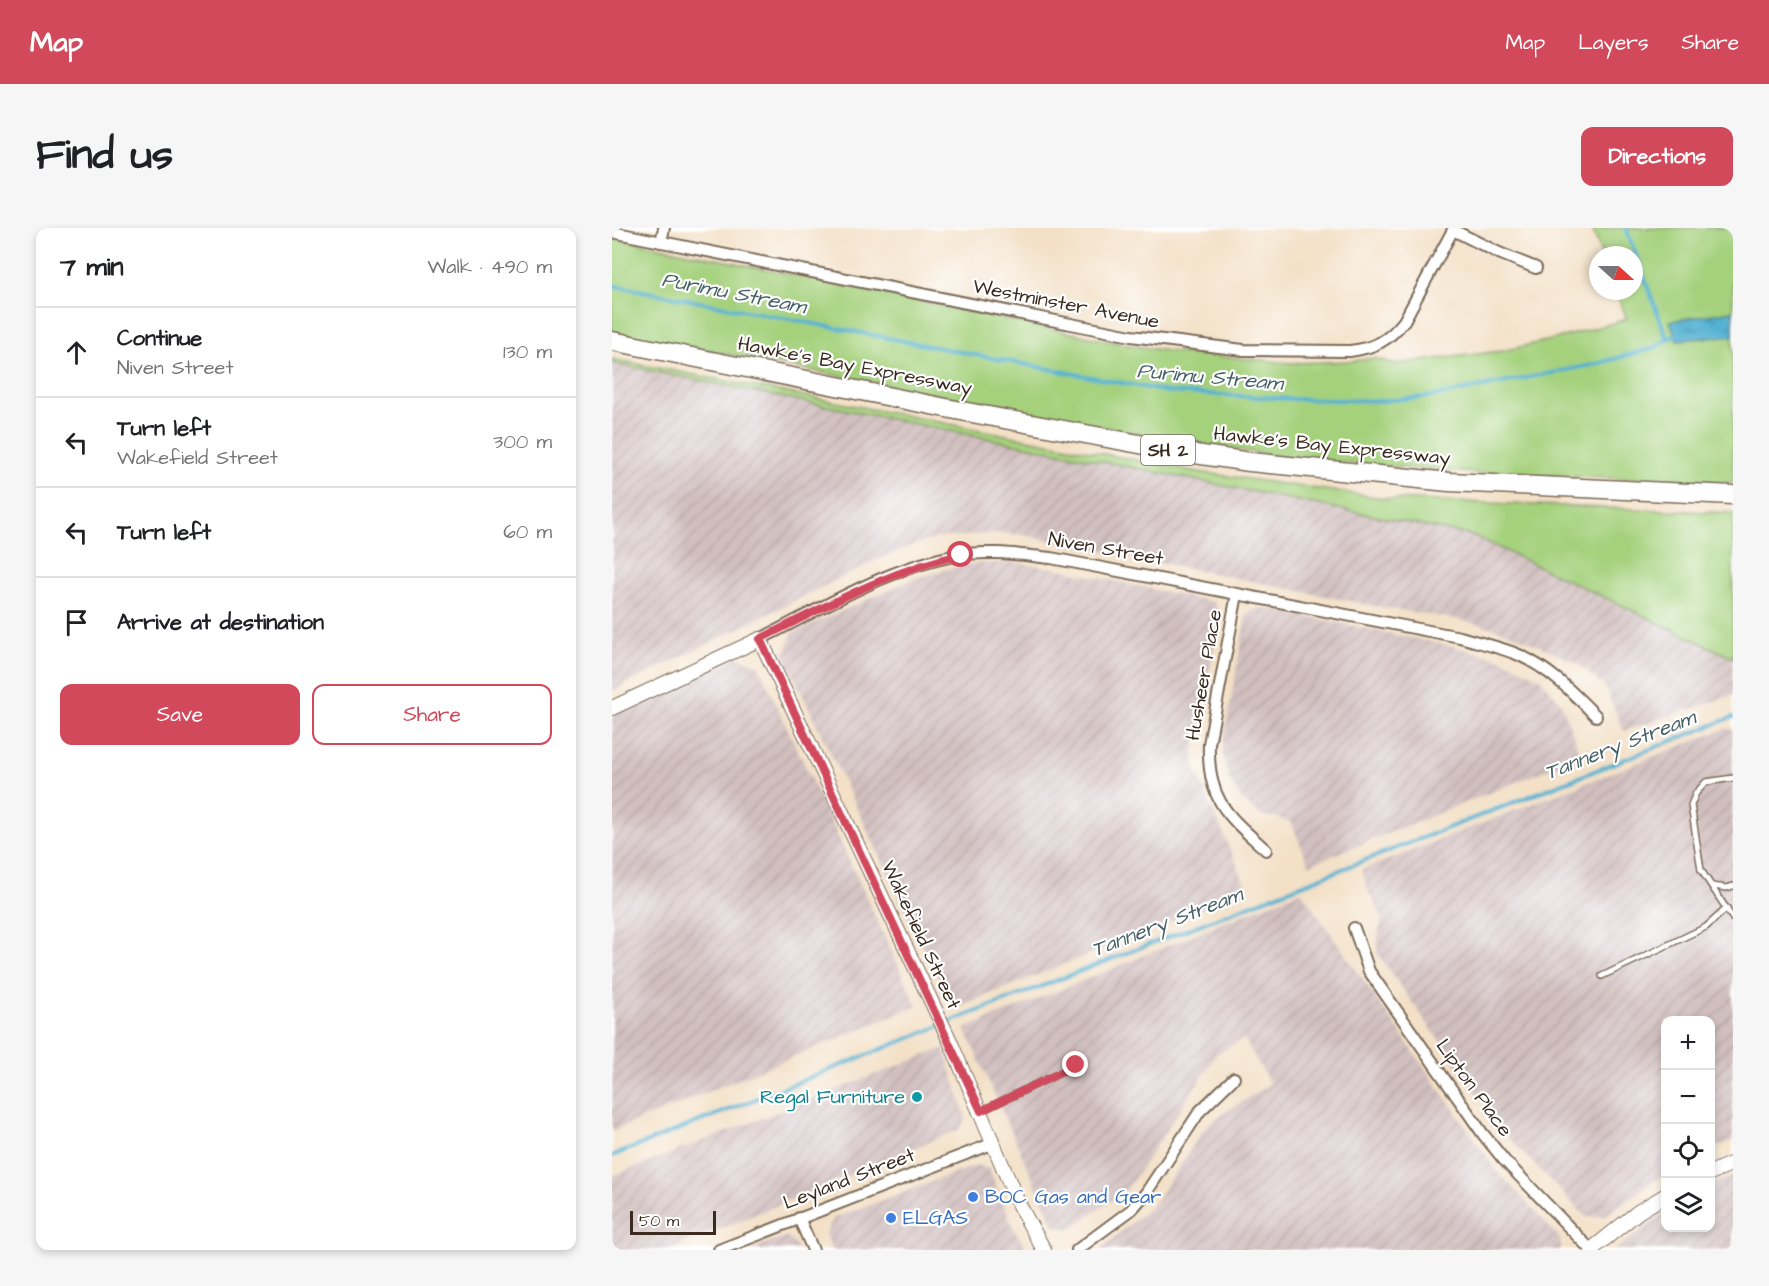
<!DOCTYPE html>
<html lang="en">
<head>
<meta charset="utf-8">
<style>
	body { margin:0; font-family:"Architects Daughter",sans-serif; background:#f6f6f6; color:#202124 }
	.controls { position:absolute; right:18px; bottom:18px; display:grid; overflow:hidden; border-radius:12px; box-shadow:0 3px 9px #0003 }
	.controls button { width:54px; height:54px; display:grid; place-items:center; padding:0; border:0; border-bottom:2px solid #e0e0e0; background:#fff; color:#202124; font:30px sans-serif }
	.compass { position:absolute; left:977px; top:18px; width:54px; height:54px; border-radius:50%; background:#fff; box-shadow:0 3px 9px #0003; rotate:111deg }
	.scale { position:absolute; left:18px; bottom:15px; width:86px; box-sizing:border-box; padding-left:6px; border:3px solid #3b2a1e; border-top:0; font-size:16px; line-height:21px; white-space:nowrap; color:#3b2a1e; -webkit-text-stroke:4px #fff; paint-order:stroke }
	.stop { position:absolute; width:18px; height:18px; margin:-14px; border:4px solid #d1495b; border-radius:50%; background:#fff }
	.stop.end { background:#d1495b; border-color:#fff; box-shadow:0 2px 6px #0008 }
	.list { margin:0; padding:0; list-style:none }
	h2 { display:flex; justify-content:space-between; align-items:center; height:78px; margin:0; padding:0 24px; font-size:26px }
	h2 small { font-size:20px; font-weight:400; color:#757577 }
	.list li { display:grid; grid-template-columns:39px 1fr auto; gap:18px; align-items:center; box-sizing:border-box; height:90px; padding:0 24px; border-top:2px solid #e0e0e0 }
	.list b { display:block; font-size:22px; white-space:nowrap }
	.list p { margin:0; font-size:20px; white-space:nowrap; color:#757577 }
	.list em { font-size:20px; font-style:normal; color:#757577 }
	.actions { display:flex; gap:12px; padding:18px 24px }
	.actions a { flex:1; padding:14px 0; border:2px solid #d1495b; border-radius:12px; text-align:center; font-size:21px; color:#d1495b }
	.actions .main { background:#d1495b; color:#fff }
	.icon { flex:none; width:33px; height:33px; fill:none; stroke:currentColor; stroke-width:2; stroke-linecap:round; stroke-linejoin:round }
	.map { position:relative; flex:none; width:1121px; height:1022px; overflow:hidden; border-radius:12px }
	header { display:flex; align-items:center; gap:36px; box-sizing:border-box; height:84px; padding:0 30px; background:#d1495b; color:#fff }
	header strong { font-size:28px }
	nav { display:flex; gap:33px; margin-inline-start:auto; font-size:21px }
	.intro { display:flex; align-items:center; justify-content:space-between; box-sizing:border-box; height:144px; padding:0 36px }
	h1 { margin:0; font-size:42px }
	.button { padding:15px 27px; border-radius:12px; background:#d1495b; color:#fff; font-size:21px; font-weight:700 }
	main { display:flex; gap:36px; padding:0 36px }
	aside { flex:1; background:#fff; border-radius:12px; box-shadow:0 3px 9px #0003 }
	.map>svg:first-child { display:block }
	.industrial { fill:url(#industrial-furrows) }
	.green { fill:#a5d17d; stroke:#707e4e; stroke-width:1.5 }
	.water { fill:url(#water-ripples); stroke:#476e78; stroke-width:1.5 }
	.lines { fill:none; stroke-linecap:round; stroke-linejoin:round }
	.stream { stroke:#53b1d2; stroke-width:4 }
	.lane-casing { stroke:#7b6a59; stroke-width:8 }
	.street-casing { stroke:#7b6a59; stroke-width:14 }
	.secondary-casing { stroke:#7b6a59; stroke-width:16 }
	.highway-casing { stroke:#7b6a59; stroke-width:21 }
	.lane { stroke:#fff; stroke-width:5 }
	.street { stroke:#fff; stroke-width:10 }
	.secondary { stroke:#fff; stroke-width:14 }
	.highway { stroke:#fff; stroke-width:18 }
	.route { stroke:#d1495b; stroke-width:8 }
	.culture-dot { fill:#0f9aa8; stroke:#fff; stroke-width:2 }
	.shop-dot { fill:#3f7fe0; stroke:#fff; stroke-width:2 }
	.labels { text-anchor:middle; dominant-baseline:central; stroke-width:4.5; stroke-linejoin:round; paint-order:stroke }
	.shield { fill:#fff; stroke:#766a62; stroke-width:1.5 }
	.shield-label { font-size:18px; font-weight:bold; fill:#3b2a1e }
	.street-label { font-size:20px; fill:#3b2a1e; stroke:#fff }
	.culture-label { font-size:20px; fill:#0d838f; stroke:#fff; text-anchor:end }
	.shop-label { font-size:20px; fill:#366cbe; stroke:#fff; text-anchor:start }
	.water-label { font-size:21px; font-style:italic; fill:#456066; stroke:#fff }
</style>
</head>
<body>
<header>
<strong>Map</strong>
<nav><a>Map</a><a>Layers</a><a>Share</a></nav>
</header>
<div class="intro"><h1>Find us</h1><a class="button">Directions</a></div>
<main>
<aside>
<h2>7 min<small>Walk · 490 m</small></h2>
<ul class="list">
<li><svg class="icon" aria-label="ahead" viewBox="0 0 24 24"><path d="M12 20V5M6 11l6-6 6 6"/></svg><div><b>Continue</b><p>Niven Street</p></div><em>130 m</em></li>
<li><svg class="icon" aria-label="left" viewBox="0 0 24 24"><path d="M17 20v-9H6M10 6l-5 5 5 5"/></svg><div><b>Turn left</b><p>Wakefield Street</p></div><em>300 m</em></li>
<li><svg class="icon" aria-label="left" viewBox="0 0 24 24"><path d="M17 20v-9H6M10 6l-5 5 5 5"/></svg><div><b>Turn left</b></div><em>60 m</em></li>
<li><svg class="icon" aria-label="arrive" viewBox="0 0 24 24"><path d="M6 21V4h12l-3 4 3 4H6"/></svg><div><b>Arrive at destination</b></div></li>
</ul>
<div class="actions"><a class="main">Save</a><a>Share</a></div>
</aside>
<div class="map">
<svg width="1121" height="1022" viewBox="0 0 1121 1022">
	<defs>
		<pattern id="industrial-furrows" width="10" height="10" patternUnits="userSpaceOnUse" patternTransform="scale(1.5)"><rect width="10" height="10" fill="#d1bfbf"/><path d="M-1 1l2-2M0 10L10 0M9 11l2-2" fill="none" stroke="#b4a4a4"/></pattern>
		<pattern id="water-ripples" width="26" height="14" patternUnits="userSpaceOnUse" patternTransform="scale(1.5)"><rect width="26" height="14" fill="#53b1d2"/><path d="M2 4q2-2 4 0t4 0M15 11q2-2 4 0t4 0" fill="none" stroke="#4690aa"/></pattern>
	</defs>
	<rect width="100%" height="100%" fill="#fff"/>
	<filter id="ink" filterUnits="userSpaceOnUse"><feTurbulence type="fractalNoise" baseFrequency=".0167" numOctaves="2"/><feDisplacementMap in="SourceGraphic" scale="12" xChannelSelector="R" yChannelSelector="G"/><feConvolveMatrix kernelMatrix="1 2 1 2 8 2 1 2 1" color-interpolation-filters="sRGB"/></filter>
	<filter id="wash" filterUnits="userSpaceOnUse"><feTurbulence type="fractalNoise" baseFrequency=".008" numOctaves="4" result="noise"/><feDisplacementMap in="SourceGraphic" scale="24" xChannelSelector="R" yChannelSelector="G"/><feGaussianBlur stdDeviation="1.35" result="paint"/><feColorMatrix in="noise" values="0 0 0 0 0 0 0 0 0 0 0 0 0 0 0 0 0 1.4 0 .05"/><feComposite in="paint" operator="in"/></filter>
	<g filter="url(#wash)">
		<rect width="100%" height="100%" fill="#f3e0c6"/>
		<!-- industrial -->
		<g class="industrial">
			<path d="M0,135L862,308L1121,430V467L1012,503L993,459L965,435L907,409L885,401L849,392L767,379L412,307L386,305L325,310L298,318L269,330L0,463Z"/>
			<path d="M399,334L441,340L602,374L608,386L581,528L585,546L636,662L341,781L172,428L180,405L304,350L355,336Z"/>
			<path d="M648,379L844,419L890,431L928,450L949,475L969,528L697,637L679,594L662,589L650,588L630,572L617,551L610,523L634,387Z"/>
			<path d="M124,428L146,437L305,778L0,903V487Z"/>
			<path d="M1115,500L1121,502V912L1099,921L1098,792H1054L1053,945L992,988L974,989L897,910L765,725L766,708L770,689L755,661L750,642Z"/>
			<path d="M689,663L885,943L948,1010L949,1022H488L540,978L597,895L658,856L632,810L605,826L515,961L458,1001L442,998L353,801Z"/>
			<path d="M332,820L354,890L348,901L89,1009L53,1022H0V948Z"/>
			<path d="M365,937L377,941L403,1003L416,1022H220L213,1006L222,990Z"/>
			<path d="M1121,948V1022H1003L1053,984L1054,1000H1098L1099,957Z"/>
			<path d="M175,1008L187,1022H137Z"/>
		</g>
		<!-- green -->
		<g class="green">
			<path d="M980,0H1121V255L863,245L693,232L570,214L0,104V9L516,117L563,124L679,135L741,133L762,130L783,136L890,123L943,111L1015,91L1004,63H1022V27H990Z"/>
			<path d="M0,131L587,244L778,271L1121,285V430L862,308L0,135Z"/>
		</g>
		<!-- water -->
		<path class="water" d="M1121,83V108L1065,112L1058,93Z"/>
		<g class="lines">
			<!-- stream -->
			<g class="stream">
				<path d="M1014,0L1055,111"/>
				<path d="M0,57L557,164L682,171L769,173L823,168L980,137L1042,120L1067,104"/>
				<path d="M0,928L343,792L1121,489"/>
			</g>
		</g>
	</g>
	<g filter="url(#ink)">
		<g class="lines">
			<defs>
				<g id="lane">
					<path d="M1121,550L1094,554L1084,565L1079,577L1089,642L1121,691"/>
					<path d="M1100,658L1115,660L1121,658"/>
					<path d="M990,748L1094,699L1115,680"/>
					<path d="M369,883L464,837"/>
				</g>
				<g id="street">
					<path d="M841,2L887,25L924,40"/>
					<path d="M0,4L519,108L631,122L738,123C763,120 777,112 792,93L842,0"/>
					<path d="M49,14L52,0"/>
					<path d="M625,366L597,516C595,572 615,587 654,622"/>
					<path d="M148,411C211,380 276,339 347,327C377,322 409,327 439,330L848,409C868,415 888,419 907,427C938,441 961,465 984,488"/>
					<path d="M742,700L757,743L871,906L892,932L979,1022"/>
					<path d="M187,990L201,1022"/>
					<path d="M107,1022L382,915"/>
					<path d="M465,1022L519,982L534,965L588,883L622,850"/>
				</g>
				<g id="secondary">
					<path d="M0,480L148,411L338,813L407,977L432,1022"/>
					<path d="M1098,945L1121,935"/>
					<path d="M979,1022L1026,984L1054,967"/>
				</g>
				<path id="highway" d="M0,113L344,182L576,225L638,234L837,254L1121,267"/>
			</defs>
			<!-- lane casing -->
			<use href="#lane" class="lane-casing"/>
			<!-- street casing -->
			<use href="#street" class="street-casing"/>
			<!-- secondary casing -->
			<use href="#secondary" class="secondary-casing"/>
			<!-- highway casing -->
			<use href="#highway" class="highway-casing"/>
			<!-- lane -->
			<use href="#lane" class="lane"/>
			<!-- street -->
			<use href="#street" class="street"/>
			<!-- secondary -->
			<use href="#secondary" class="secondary"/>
			<!-- highway -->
			<use href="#highway" class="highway"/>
		</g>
	</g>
	<g class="lines" filter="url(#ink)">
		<!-- route -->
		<path class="route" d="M349,327C277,342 213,379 148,411L369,883L464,837"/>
	</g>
	<!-- markers -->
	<circle class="culture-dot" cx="305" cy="869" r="6"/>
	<g class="shop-dot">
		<circle cx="361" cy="969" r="6"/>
		<circle cx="279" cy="990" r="6"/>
	</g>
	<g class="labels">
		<!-- shield labels -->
		<rect class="shield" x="529" y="207" width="54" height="30" rx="4.5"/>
		<g class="shield-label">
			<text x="556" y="222">SH 2</text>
		</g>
		<!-- street labels -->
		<g class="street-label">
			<text transform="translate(454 76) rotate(11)">Westminster Avenue</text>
			<text transform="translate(243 138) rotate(11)">Hawke's Bay Expressway</text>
			<text transform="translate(720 218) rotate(6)">Hawke's Bay Expressway</text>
			<text transform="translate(494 321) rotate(10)">Niven Street</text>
			<text transform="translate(592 447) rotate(-80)">Husheer Place</text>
			<text transform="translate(309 707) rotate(65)">Wakefield Street</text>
			<text transform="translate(862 860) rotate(54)">Lipton Place</text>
			<text transform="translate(237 951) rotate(-21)">Leyland Street</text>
		</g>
		<!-- culture labels -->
		<g class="culture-label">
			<text x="293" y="869">Regal Furniture</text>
		</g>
		<!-- shop labels -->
		<g class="shop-label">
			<text x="373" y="969">BOC Gas and Gear</text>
			<text x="291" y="990">ELGAS</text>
		</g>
		<!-- water labels -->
		<g class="water-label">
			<text transform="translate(122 65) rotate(11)">Purimu Stream</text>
			<text transform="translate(598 149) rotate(5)">Purimu Stream</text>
			<text transform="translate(1008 517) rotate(-21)">Tannery Stream</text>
			<text transform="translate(555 694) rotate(-21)">Tannery Stream</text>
		</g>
	</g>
</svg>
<div class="controls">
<button>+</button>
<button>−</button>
<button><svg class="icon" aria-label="locate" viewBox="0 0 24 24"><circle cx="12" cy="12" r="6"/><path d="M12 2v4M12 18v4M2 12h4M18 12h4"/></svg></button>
<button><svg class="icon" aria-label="layers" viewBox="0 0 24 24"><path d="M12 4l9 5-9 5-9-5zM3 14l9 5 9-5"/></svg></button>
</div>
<svg class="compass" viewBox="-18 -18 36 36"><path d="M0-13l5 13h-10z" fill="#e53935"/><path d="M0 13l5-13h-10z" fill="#757577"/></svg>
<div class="scale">50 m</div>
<div class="stop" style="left:349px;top:327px"></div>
<div class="stop end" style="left:464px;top:837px"></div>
</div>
</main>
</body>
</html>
